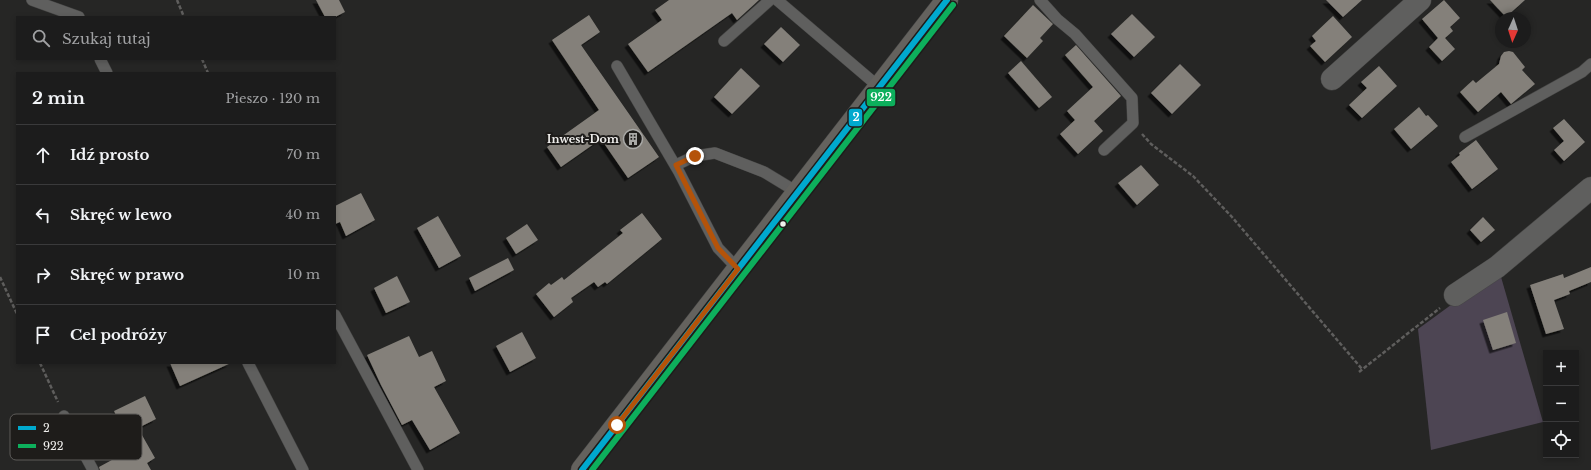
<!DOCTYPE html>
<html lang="pl">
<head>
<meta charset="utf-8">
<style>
	body { margin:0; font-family:"Libre Baskerville",serif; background:#292929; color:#f1f3f6 }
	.controls { position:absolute; right:12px; bottom:12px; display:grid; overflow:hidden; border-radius:0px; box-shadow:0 2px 6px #0003 }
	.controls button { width:36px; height:36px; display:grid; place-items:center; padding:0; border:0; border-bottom:1px solid #3a3a3b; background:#1c1c1c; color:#f1f3f6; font:20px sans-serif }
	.compass { position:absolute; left:1495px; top:12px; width:36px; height:36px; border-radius:50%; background:#1c1c1c; box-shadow:0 2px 6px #0003; rotate:183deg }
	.stop { position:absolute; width:12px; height:12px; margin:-9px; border:3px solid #b45309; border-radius:50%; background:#fff }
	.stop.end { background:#b45309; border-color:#fff; box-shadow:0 1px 4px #0008 }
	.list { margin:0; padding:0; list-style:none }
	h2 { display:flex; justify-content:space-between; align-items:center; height:52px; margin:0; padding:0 16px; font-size:17px }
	h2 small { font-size:13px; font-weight:400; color:#a0a1a3 }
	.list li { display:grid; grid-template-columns:26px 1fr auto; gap:12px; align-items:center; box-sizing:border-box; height:60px; padding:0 16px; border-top:1px solid #3a3a3b }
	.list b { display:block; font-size:15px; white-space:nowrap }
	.list em { font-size:13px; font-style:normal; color:#a0a1a3 }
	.icon { flex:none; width:22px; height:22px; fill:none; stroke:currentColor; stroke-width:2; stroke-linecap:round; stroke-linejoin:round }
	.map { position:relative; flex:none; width:1591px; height:470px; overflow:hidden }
	.search { position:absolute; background:#1c1c1c; box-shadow:0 2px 6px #0003; left:16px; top:16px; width:320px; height:44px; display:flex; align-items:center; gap:10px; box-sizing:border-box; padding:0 14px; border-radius:0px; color:#a0a1a3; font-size:15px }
	.panel { position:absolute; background:#1c1c1c; box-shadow:0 2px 6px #0003; left:16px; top:72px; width:320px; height:292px; border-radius:0px }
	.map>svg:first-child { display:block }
	.green { fill:#4d4553 }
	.building { fill:#84807a; filter:url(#shadow) }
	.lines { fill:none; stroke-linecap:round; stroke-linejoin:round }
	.lane-casing { stroke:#444443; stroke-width:12 }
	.street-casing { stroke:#444443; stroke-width:23 }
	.secondary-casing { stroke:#444443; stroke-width:23 }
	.path { stroke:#5f5e5d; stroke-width:2.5; stroke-dasharray:4 2; stroke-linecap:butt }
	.lane { stroke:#5f5f5e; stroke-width:11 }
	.street { stroke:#5f5f5e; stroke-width:22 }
	.secondary { stroke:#64625e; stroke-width:22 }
	.bus-1-casing { stroke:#1e1c1a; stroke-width:9 }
	.bus-2-casing { stroke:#1e1c1a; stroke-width:9 }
	.bus-1 { stroke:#00a9ce; stroke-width:6 }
	.bus-2 { stroke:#0daf5c; stroke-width:6 }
	.route { stroke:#b45309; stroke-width:5 }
	.bus-dot { fill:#f0efed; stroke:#1e1c1a; stroke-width:1.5 }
	.labels { text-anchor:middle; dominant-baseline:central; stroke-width:4; stroke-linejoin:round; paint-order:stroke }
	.poi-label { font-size:11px; font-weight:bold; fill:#f0efed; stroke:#1e1c1a; text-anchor:end }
	.key { fill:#1e1c1a; stroke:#5d5b59; stroke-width:1 }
	.key-label { font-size:11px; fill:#f0efed }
	.line-badge { stroke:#1e1c1a; stroke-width:1.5 }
	.badge-label { font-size:11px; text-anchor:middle; font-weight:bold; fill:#fff }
</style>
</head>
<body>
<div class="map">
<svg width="1591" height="470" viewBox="0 0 1591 470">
	<defs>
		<filter id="shadow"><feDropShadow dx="-3.5" dy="3.5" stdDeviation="0" flood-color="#0009"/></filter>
	</defs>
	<rect width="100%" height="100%" fill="#262625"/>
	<!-- green -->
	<path class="green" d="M1499,270L1543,422L1431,450L1418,329Z"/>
	<!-- building -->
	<g class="building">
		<path d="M316,0H339L345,12L335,17H325Z"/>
		<path d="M669,0H759L737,20L732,13L648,72L628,44L662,20L655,10Z"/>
		<path d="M1326,0H1362L1343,17Z"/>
		<path d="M1444,0L1460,18L1450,27L1453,31L1445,38L1455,49L1442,61L1429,47L1438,38L1422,19Z"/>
		<path d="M1490,0H1525L1506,17Z"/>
		<path d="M1033,5L1053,24L1040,38L1043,41L1027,58L1004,36Z"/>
		<path d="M1132,14L1155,37L1134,57L1111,34Z"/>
		<path d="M589,15L600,32L581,45L659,157L628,178L601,139L561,167L547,147L599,110L552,40Z"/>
		<path d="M1333,16L1352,37L1325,62L1310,46L1316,41L1312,36Z"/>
		<path d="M781,27L800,45L783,62L764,44Z"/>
		<path d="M1076,45L1121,96L1094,121L1103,131L1078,154L1060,134L1075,120L1067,111L1093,87L1065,55Z"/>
		<path d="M1509,51L1513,52L1525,67L1522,70L1535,84L1511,104L1501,92L1478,112L1460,92L1473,80L1476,83L1499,64L1501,56L1504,52Z"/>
		<path d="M1021,61L1052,97L1039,108L1008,73Z"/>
		<path d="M1180,64L1201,85L1172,114L1151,93Z"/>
		<path d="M1379,66L1397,86L1362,118L1349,105L1367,88L1361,82Z"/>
		<path d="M741,68L760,86L732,114L714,97Z"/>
		<path d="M1419,107L1426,116L1428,115L1438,126L1411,149L1394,129Z"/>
		<path d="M1564,119L1585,142L1564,161L1554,150L1564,141L1553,128Z"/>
		<path d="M1476,140L1498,169L1472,189L1451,162L1460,155L1459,153Z"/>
		<path d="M1141,165L1159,185L1137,205L1118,183Z"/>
		<path d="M361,193L375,220L346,236L340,222L335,224V206Z"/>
		<path d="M642,213L662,239L607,284L605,282L598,287L594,282L571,298L573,302L554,317L536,294L549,283L551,285L562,277L564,280L623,233L620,230Z"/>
		<path d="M438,216L461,256L439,268L417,228Z"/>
		<path d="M1483,217L1495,230L1481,242L1470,230Z"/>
		<path d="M527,224L538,240L516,254L506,238Z"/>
		<path d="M508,258L514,270L475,291L469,278Z"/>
		<path d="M1591,267V282L1569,291L1570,294L1554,300L1564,329L1546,334L1530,285L1563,274L1564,278Z"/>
		<path d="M397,276L410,302L386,313L374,288Z"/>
		<path d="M1507,312L1516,343L1493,350L1483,320Z"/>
		<path d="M522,332L536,358L510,372L496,346Z"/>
		<path d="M409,336L419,357L432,351L446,381L434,387L460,433L430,450L412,420L402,425L381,385L367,355Z"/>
		<path d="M170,363H231L180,386Z"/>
		<path d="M145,396L156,419L138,428L155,458L147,463L151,470H100L99,467L132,449L114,411Z"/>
	</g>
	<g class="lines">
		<defs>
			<g id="lane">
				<path d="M32,0L79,17"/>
				<path d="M777,0L879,87"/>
				<path d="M1040,0L1057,19L1075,34L1132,98L1133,123L1104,150"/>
				<path d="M724,41L770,0"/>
				<path d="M100,59L107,73"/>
				<path d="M617,66L679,172L718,248L738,269"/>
				<path d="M1465,137L1582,72L1591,64"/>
				<path d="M676,165L695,156L715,153L764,172L797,192"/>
				<path d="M335,315L418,470"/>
				<path d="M248,363L303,470"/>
				<path d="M64,416L93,470"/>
			</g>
			<g id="street">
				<path d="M1332,79L1420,0"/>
				<path d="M1455,295L1497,267L1591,188"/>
			</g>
			<path id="secondary" d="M582,470L947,0"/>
		</defs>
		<!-- lane casing -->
		<use href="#lane" class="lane-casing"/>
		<!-- street casing -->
		<use href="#street" class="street-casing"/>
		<!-- secondary casing -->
		<use href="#secondary" class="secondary-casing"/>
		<!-- path -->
		<g class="path">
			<path d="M177,0L184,17"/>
			<path d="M202,59L208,73"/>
			<path d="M1142,134L1151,144L1193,176L1232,217L1362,369"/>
			<path d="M0,277L17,314"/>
			<path d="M40,363L58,402"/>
			<path d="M1359,372L1440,308"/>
		</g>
		<!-- lane -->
		<use href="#lane" class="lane"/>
		<!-- street -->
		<use href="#street" class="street"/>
		<!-- secondary -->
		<use href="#secondary" class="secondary"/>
		<defs>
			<path id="bus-1" d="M582,470L947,0"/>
			<path id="bus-2" d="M592,470L953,5"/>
		</defs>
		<!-- bus-1 casing -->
		<use href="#bus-1" class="bus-1-casing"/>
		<!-- bus-2 casing -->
		<use href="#bus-2" class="bus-2-casing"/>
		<!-- bus-1 -->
		<use href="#bus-1" class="bus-1"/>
		<!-- bus-2 -->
		<use href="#bus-2" class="bus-2"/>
	</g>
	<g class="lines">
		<!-- route -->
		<path class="route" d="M617,425L738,269L718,248L676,165L695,156"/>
	</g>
	<!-- icons -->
	<defs>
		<symbol id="building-ring" viewBox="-11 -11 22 22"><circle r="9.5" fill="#1e1c1a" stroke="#a9a9a7" stroke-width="1.5"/><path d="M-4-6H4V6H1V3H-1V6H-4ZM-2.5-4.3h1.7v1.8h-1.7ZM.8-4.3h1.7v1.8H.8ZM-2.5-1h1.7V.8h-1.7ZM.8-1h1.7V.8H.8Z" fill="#a9a9a7"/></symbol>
	</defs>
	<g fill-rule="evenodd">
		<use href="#building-ring" x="622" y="128" width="22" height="22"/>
	</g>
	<!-- markers -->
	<circle class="bus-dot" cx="783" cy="224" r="3.5"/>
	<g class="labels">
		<!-- poi labels -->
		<g class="poi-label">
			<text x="619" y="139">Inwest-Dom</text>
		</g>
	</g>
	<!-- legend -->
	<rect x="10" y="414" width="132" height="46" rx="6" class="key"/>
	<rect x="18" y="426" width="18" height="4" fill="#00a9ce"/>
	<rect x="18" y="444" width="18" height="4" fill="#0daf5c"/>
	<g class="key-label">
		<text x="43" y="432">2</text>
		<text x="43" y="450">922</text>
	</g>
	<g class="line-badge">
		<rect x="866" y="88" width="30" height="19" rx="4" fill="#0daf5c"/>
		<rect x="848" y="108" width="15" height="19" rx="4" fill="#00a9ce"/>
	</g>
	<g class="badge-label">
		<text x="881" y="101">922</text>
		<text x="856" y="121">2</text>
	</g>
</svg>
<div class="controls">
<button>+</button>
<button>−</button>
<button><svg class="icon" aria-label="locate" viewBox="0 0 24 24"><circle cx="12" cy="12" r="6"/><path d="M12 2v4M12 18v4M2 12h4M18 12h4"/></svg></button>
</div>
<svg class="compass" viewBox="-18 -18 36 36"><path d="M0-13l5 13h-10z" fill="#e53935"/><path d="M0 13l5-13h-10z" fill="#a0a1a3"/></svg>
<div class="stop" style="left:617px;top:425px"></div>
<div class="stop end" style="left:695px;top:156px"></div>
<div class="search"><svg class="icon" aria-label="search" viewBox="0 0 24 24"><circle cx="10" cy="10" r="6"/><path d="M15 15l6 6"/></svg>Szukaj tutaj</div>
<section class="panel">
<h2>2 min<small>Pieszo · 120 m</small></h2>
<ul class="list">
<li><svg class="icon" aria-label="ahead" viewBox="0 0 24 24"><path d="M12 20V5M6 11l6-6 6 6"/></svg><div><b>Idź prosto</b></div><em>70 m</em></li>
<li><svg class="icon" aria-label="left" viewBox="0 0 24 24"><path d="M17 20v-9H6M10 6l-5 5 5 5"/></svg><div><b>Skręć w lewo</b></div><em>40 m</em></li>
<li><svg class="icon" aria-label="right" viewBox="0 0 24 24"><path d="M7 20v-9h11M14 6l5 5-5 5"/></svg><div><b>Skręć w prawo</b></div><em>10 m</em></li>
<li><svg class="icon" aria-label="arrive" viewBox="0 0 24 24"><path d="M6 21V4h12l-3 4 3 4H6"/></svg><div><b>Cel podróży</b></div></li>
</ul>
</section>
</div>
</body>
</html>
